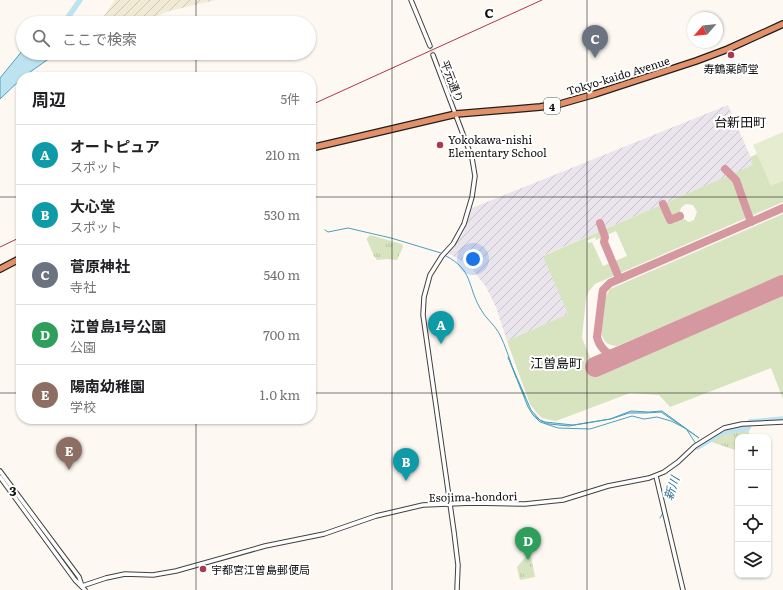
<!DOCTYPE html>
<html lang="ja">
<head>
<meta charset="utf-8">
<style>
	body { margin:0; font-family:Literata,"Noto Sans JP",serif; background:#f6f6f6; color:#202124 }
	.controls { position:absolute; right:12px; bottom:12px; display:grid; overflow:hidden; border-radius:8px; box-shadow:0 1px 3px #0004 }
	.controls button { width:36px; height:36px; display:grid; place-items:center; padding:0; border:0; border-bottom:1px solid #e0e0e0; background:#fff; color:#202124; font:20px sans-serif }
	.compass { position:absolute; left:687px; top:12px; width:36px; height:36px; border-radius:50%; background:#fff; box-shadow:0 1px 3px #0004; rotate:242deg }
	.you { position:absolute; left:473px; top:259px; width:14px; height:14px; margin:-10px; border:3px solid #fff; border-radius:50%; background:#1a73e8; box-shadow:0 0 0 6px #1a73e833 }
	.badge { display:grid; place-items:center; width:26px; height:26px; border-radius:50%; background:#ae374d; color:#fff; font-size:13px; font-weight:700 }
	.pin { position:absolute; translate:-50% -33px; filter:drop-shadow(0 1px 2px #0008) }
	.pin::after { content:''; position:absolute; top:21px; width:14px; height:12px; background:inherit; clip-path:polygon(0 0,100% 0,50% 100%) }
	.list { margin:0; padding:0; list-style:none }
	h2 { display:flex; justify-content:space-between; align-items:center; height:52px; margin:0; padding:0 16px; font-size:17px }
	h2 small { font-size:13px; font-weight:400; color:#757577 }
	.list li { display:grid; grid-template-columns:26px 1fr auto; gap:12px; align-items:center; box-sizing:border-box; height:60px; padding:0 16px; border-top:1px solid #e0e0e0 }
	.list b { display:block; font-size:15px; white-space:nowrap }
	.list p { margin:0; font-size:13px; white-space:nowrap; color:#757577 }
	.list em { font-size:13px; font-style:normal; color:#757577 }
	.icon { flex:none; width:22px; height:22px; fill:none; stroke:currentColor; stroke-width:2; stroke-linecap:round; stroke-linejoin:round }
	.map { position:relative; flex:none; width:783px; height:590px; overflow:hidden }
	.search { position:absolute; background:#fff; box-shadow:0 1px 3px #0004; left:16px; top:16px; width:300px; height:44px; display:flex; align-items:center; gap:10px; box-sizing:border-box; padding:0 14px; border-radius:22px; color:#757577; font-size:15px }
	.panel { position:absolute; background:#fff; box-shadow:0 1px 3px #0004; left:16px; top:72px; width:300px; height:352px; border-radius:16px }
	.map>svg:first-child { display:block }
	.industrial { fill:url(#industrial-furrows) }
	.farmland { fill:url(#farmland-furrows) }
	.grass { fill:#d7e4bf; fill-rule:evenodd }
	.park { fill:url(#park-tufts) }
	.pitch { fill:#e6eccf }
	.water { fill:#bce3ef; stroke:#4c9fbd }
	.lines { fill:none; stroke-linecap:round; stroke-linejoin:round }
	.stream { stroke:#4c9fbd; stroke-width:1 }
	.river { stroke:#bce3ef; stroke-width:5.5 }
	.taxiway { stroke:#d698a0; stroke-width:8 }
	.runway { stroke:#d698a0; stroke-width:20 }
	.minor-tunnel { stroke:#d9d6d0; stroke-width:3.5; stroke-dasharray:3.5 2; stroke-linecap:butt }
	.minor-casing { stroke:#414141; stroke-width:5.5 }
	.highway-casing { stroke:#1f1f1f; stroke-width:8 }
	.minor { stroke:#fff; stroke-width:3.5 }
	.highway { stroke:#e2916b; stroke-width:5.5 }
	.rail { stroke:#ae374d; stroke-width:1 }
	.grid { fill:none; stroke:#0e0e0e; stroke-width:1; stroke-opacity:0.55 }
	.poi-dot { fill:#ae374d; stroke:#fff; stroke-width:1.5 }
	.labels { text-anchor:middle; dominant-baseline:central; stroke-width:4; stroke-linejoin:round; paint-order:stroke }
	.shield { fill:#fff; stroke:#565656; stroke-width:1 }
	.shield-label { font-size:10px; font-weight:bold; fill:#0e0e0e }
	.poi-label { font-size:11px; fill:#0e0e0e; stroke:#fff; text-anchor:start }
	.street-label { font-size:11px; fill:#0e0e0e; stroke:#fff }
	.water-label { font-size:12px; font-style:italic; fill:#277191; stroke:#fff }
	.quarter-label { font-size:13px; fill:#0e0e0e; stroke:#fff }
	.grid-label { font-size:13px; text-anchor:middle; font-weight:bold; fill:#0e0e0e; stroke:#fff; stroke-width:4; stroke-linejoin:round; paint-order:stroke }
</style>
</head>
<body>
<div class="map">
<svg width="783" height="590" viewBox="0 0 783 590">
	<defs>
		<pattern id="industrial-furrows" width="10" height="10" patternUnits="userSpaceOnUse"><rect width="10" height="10" fill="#eae4ec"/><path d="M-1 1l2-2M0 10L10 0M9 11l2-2" fill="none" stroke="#c8c2c9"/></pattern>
		<pattern id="farmland-furrows" width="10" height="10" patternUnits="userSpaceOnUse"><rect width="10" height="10" fill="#f1ead4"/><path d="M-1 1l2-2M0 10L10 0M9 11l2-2" fill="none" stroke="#cdc8b5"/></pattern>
		<pattern id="park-tufts" width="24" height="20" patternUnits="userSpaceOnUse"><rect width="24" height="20" fill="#d7e4bf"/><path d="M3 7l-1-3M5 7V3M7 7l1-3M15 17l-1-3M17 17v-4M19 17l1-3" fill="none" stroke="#b7c2a3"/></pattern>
	</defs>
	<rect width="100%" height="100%" fill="#fdf9f2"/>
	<!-- industrial -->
	<path class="industrial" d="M728,105L754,165L544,255L568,314L507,341L496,307L486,287L473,270L460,260L448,253L463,234L472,208Z"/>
	<!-- farmland -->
	<path class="farmland" d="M115,0H216L169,11L142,22L104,23V16Z"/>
	<!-- grass -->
	<g class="grass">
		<path d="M783,143V202L595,284L589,291L586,298L582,338L598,376L783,296V399L771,368L670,407L659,395L630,393L556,421L542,418L536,412L530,404L507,341L568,314L543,256L753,165L750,157ZM687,204L693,205L697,212L694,220L689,222L682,218C678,212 680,206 687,204ZM616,231L627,256L603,266L592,242L589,243L587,241L595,237L596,240Z"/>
		<path d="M783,214V275L617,346C608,346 602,341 601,331L605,298L610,289Z"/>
	</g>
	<!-- park -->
	<g class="park">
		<path d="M370,235L402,244L403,247L397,260L387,259L377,260L374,256L367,240V238Z"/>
		<path d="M749,427V437H738V451L706,440C721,431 731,428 749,427Z"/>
		<path d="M530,552L535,577L520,580L517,567Z"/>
	</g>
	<!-- pitch -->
	<path class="pitch" d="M783,132V181L771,186L753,145Z"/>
	<!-- water -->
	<g class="water">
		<path d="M23,50V53H57L23,77H21V79L0,99V78Z"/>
		<path d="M508,357L531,410L540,420L545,422L573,425L610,419L631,411L649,412L662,411L699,438L661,412L646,413H629L611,419L569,426L549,424L541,421L533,415L528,407Z"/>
	</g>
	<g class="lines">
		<!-- stream -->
		<g class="stream">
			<path d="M325,230L328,232L348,228L391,238L441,253"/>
			<path d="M446,256C473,270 467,285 480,308C485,318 494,324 499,333C506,346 510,362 516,377"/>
			<path d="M518,381L525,397"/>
			<path d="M533,415L540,422L558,428L590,429L632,416L644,419L657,417L671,421L685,428"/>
			<path d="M687,430L696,444"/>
			<path d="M660,518L663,513"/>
		</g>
		<!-- river -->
		<g class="river">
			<path d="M64,23L80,0"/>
			<path d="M698,447L723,432L748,428L750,422L783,419"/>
		</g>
		<!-- taxiway -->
		<g class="taxiway">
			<path d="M725,169L736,180L751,222"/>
			<path d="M663,204L670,220L680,216"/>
			<path d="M600,223L605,237L604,242L619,278"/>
			<path d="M615,358C606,353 599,347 597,337L602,296L603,290L610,283L783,208"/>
		</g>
		<!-- runway -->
		<path class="runway" d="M595,367L783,285"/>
		<!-- minor-tunnel -->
		<path class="minor-tunnel" d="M430,46L433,55"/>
		<defs>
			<g id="minor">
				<path d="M411,0L430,46"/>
				<path d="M433,55L472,158L475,176L472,197L464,224L453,244L442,256L430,275L424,297L423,315L454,532L458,565L457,590"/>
				<path d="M0,471L79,577L82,586"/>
				<path d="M656,476L683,590"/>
				<path d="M0,477L75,580L85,590"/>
				<path d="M82,586L106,578L125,574L153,575L176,571L265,546L324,534L376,516L423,505L473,503L525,504L563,500L608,486L649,478L664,472L678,462L695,446L724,428L742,424L783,422"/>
			</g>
			<g id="highway">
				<path d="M311,148L456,114L540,107L560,104L595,94L696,61L728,49L783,24"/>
				<path d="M0,269L21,258"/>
			</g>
		</defs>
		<!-- minor casing -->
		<use href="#minor" class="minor-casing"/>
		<!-- highway casing -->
		<use href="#highway" class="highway-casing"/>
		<!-- minor -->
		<use href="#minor" class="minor"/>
		<!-- highway -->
		<use href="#highway" class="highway"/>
		<!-- rail -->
		<g class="rail">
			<path d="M311,105L542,0"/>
			<path d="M0,247L21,237"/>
		</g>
	</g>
	<!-- grid -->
	<path class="grid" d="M196,0V23M392,0V590M587,0V590M196,53V77M0,197H21M311,197H783M0,393H21M311,393H783M196,419V590"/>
	<!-- markers -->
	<g class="poi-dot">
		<circle cx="731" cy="55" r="4"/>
		<circle cx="440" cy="145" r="4"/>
		<circle cx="203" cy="569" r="4"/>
	</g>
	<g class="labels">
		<!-- shield labels -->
		<rect class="shield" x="544" y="98" width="16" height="16" rx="3"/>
		<g class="shield-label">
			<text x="552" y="106">4</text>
		</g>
		<!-- poi labels -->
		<g class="poi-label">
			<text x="731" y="68" text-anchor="middle">寿鶴薬師堂</text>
			<text x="448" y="139">Yokokawa-nishi<tspan x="448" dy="13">Elementary School</tspan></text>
			<text x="211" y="569">宇都宮江曽島郵便局</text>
		</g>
		<!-- street labels -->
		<g class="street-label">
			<text transform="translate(618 75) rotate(-17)">Tokyo-kaido Avenue</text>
			<text transform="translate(453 81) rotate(69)">平元通り</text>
			<text transform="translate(473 496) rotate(-1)">Esojima-hondori</text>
		</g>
		<!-- water labels -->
		<g class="water-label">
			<text transform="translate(671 488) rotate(-72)">新川</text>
		</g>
		<!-- quarter labels -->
		<g class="quarter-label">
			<text x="740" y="121">台新田町</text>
			<text x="556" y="362">江曽島町</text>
		</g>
	</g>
	<g class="grid-label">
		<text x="489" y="18">C</text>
		<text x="13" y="496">3</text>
	</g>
</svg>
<div class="controls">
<button>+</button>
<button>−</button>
<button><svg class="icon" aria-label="locate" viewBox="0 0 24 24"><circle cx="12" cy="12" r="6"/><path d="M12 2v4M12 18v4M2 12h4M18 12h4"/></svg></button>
<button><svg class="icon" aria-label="layers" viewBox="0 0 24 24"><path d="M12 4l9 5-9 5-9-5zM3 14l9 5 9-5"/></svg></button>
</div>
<svg class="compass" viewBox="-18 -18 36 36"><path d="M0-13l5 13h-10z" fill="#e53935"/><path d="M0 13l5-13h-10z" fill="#757577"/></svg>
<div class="you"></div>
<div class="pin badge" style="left:441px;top:344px;background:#0f9aa8">A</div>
<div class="pin badge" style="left:406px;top:481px;background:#0f9aa8">B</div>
<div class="pin badge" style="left:595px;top:58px;background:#6b7280">C</div>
<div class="pin badge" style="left:528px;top:560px;background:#2e9e5b">D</div>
<div class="pin badge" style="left:69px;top:470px;background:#8d6e63">E</div>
<div class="search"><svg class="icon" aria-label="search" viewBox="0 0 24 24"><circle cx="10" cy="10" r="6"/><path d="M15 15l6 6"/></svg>ここで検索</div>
<section class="panel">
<h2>周辺<small>5件</small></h2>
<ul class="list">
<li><span class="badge" style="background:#0f9aa8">A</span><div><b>オートピュア</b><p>スポット</p></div><em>210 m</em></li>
<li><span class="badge" style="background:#0f9aa8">B</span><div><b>大心堂</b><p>スポット</p></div><em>530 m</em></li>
<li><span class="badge" style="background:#6b7280">C</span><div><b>菅原神社</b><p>寺社</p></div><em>540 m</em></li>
<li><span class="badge" style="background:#2e9e5b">D</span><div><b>江曽島1号公園</b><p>公園</p></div><em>700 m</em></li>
<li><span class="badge" style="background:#8d6e63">E</span><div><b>陽南幼稚園</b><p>学校</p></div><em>1.0 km</em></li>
</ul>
</section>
</div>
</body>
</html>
